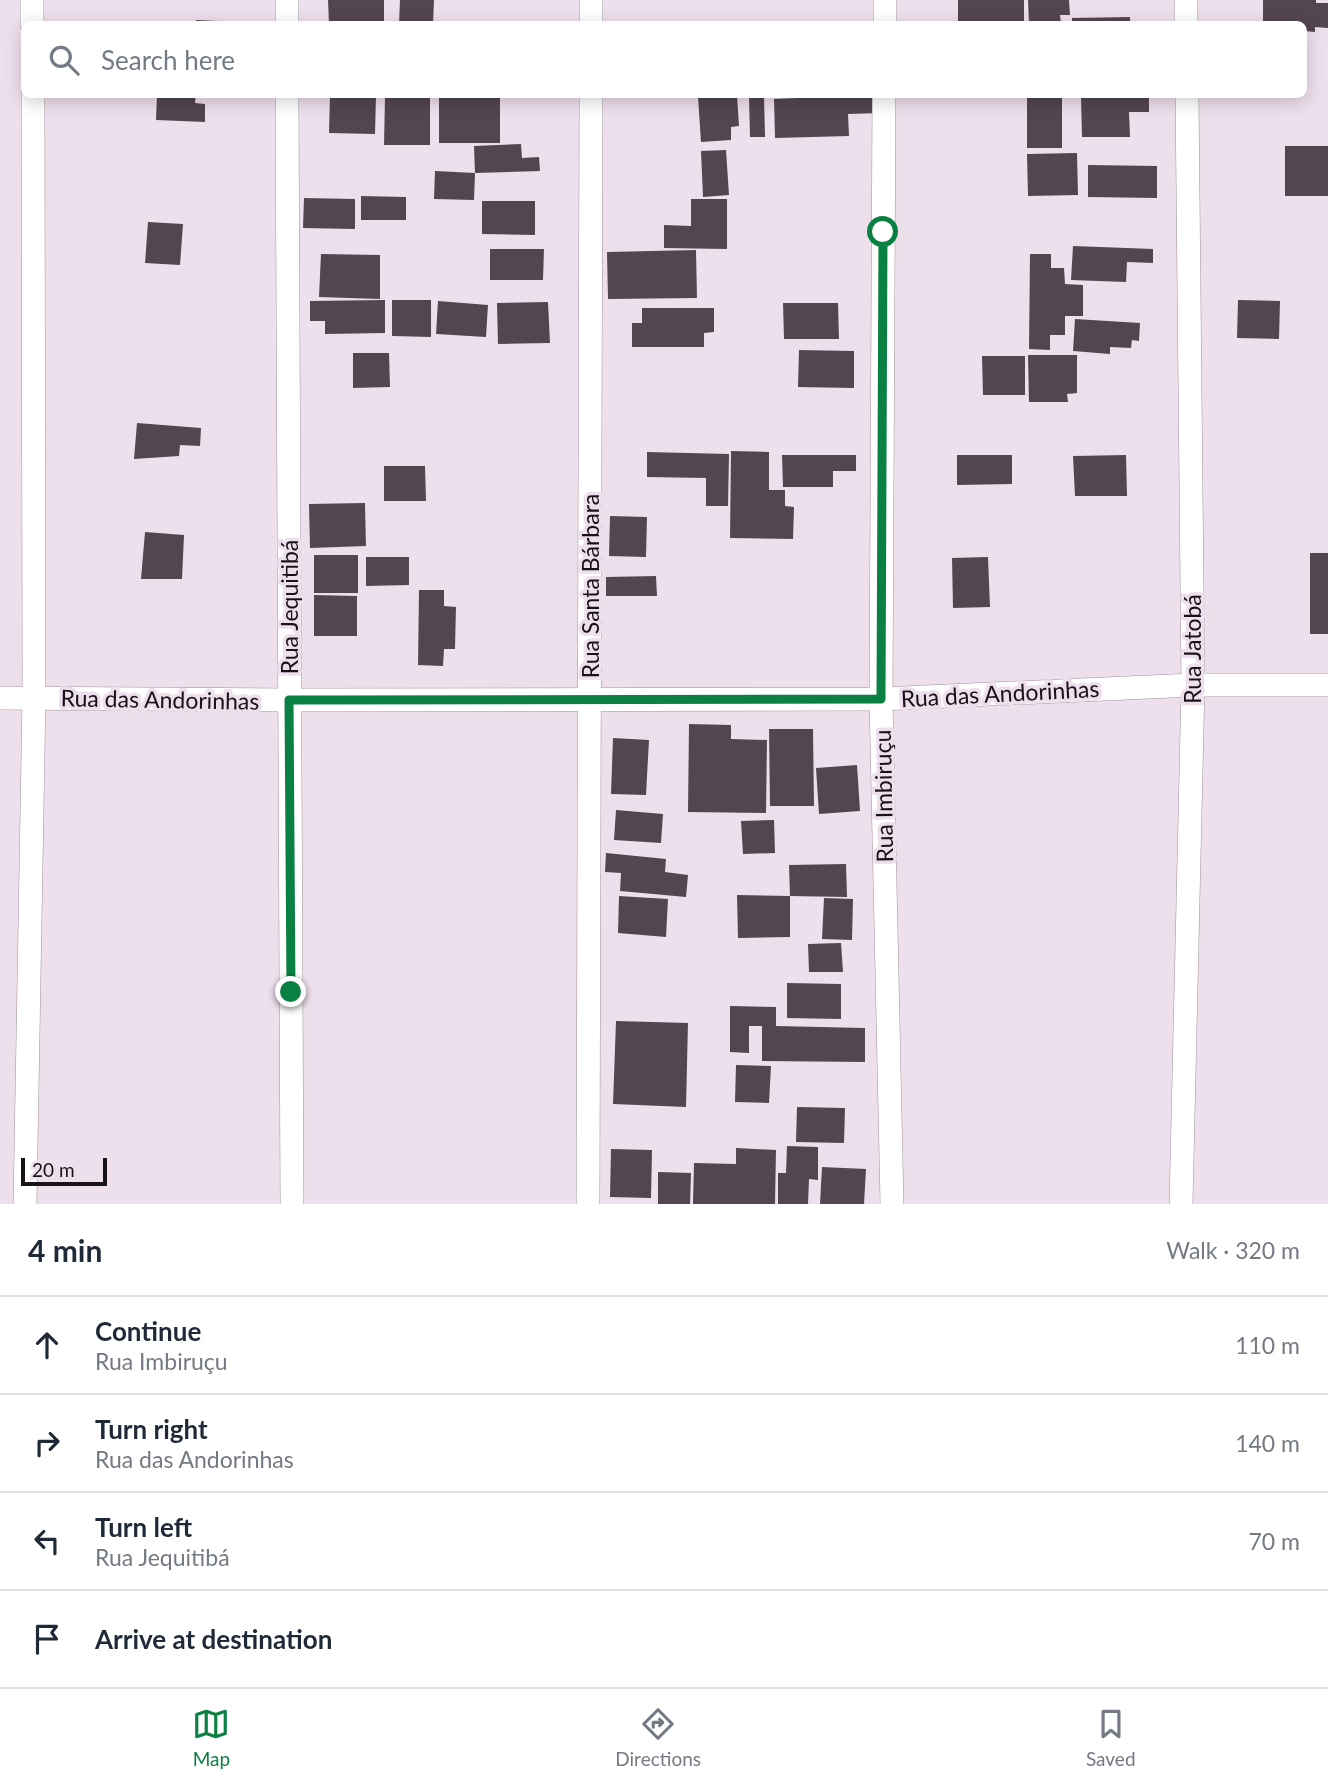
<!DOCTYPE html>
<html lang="en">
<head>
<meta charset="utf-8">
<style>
	body { margin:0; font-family:Lato,sans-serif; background:#f6f6f7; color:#1f2937 }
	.scale { position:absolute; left:21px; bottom:18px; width:86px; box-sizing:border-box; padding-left:7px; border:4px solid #181317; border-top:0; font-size:19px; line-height:24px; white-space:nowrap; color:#181317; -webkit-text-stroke:5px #eedfec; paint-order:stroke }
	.stop { position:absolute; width:21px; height:21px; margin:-16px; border:5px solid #0b8043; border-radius:50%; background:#fff }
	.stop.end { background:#0b8043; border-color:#fff; box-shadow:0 2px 7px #0008 }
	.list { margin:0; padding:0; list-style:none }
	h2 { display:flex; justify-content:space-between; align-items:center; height:91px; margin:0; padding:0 28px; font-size:30px }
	h2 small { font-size:23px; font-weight:400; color:#747a83 }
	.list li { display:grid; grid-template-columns:46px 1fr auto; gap:21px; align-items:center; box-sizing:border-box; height:98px; padding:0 28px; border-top:2px solid #e0e1e3 }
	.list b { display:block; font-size:26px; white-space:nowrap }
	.list p { margin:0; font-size:23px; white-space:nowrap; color:#747a83 }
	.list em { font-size:23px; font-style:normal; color:#747a83 }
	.icon { flex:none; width:38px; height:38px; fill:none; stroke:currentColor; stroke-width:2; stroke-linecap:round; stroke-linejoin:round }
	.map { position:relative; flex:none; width:1328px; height:1204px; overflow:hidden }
	.search { position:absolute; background:#fff; box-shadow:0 4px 18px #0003; left:21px; right:21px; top:21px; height:77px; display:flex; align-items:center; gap:18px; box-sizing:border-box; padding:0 24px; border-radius:10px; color:#747a83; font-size:26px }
	.sheet { height:483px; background:#fff }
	nav { display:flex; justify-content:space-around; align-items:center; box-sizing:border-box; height:98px; border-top:2px solid #e0e1e3; background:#fff; font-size:19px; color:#747a83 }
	nav a { display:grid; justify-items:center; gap:4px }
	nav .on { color:#0b8043 }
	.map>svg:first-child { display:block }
	.building { fill:#534651 }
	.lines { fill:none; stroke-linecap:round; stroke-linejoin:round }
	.street-casing { stroke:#9f919d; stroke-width:24 }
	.street { stroke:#fff; stroke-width:23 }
	.route { stroke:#0b8043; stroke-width:9 }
	.labels { text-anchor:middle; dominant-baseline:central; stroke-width:7; stroke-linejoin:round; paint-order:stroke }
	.street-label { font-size:23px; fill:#181317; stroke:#eedfec }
</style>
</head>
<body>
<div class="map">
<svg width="1328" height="1204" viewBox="0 0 1328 1204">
	<rect width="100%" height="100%" fill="#eedfec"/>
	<!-- building -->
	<g class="building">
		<path d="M328,0H384V24H329Z"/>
		<path d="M400,0H434L433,24H399Z"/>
		<rect x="958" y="0" width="66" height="24"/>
		<path d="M1028,0H1069L1070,15H1060L1061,24H1029Z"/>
		<path d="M1263,0H1316V3H1328V28L1315,27V32L1304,31V24H1263Z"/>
		<path d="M1130,17V24H1072V18Z"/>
		<path d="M196,20L241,22V24H196Z"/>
		<rect x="140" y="21" width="39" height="3"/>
		<path d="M157,94H196L195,103L205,104V122L156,120Z"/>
		<path d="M819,94H879L880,113L848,114L849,136L775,138L774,99L819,97Z"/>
		<rect x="1027" y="94" width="35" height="54"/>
		<path d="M330,95L376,96L375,134L329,133Z"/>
		<rect x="439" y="95" width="61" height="48"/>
		<path d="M737,95L739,126L731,127V140L701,142L698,97Z"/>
		<path d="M749,96H764L765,137H750Z"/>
		<path d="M385,97H430V145H384Z"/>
		<path d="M1081,97H1149V112H1129L1130,137H1082Z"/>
		<path d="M521,144L522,158L539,157L540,171L475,173L474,146Z"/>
		<rect x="1285" y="146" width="43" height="50"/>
		<path d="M726,150L729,195L703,197L701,151Z"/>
		<path d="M1077,153L1078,195L1028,196L1027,154Z"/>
		<path d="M1088,165L1157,166V198L1088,197Z"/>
		<path d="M435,171L475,173L474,200L434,199Z"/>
		<path d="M361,196L406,197V220H361Z"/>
		<path d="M304,198L355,199V229L303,228Z"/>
		<path d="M691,199H727V249L664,248V225L691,226Z"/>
		<path d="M482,201H535V235L482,234Z"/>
		<path d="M148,222L183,224L180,265L145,263Z"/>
		<path d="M1073,246L1153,249V263L1127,262L1126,282L1071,280Z"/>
		<path d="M490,249H544L543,280H490Z"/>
		<path d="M696,250L697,298L608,299L607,252Z"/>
		<path d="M321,254L380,255V299L319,297Z"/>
		<path d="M1030,254H1051V268H1064L1065,284L1083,285V316H1065V335H1050V350L1029,349Z"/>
		<path d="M385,300V333L325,334V321H310V301Z"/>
		<path d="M392,300H431V337L392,336Z"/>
		<path d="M1238,300L1280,301L1279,339L1237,338Z"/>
		<path d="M438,301L488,305L486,337L436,334Z"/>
		<path d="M548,302L550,343L498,344L497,303Z"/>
		<path d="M783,303H838L839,339H784Z"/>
		<path d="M642,308H714V332L704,333V347H632V323H642Z"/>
		<path d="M1075,319L1140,323L1139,341L1132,340L1131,348L1110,347V354L1073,351Z"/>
		<path d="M799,350L854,351V388L798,387Z"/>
		<path d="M353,353H389L390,387L353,388Z"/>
		<path d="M1028,355H1077V393L1067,394L1068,402H1029Z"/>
		<path d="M982,356H1025V395H983Z"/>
		<path d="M137,423L201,428L200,446L180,445L179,456L134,459Z"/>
		<path d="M731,451L769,452V490H785V506L794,507L793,539L730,538Z"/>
		<path d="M647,452L729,454L728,506H706V478L647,477Z"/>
		<path d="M782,455H856V471H833V487H783Z"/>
		<path d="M957,455H1012V484L957,485Z"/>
		<path d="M1126,455L1127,496H1075L1073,456Z"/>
		<path d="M384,466H425L426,501H384Z"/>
		<path d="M365,503L366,546L310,548L309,504Z"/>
		<path d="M610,516L647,517L646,557L609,556Z"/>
		<path d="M145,532L184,535L182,579H141Z"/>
		<rect x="1310" y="553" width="18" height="81"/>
		<rect x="314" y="555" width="44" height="38"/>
		<path d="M366,557H409V585L366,586Z"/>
		<path d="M988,557L990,607L953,608L952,558Z"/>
		<path d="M656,576L657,596H606V577Z"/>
		<path d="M419,590H444V606L456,607L455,649H444L443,666L418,665Z"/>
		<path d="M314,595L357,596V636H314Z"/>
		<path d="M689,724L731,725V739L767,740L766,813L688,812Z"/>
		<path d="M769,729H813L814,806H770Z"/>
		<path d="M613,738L649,740L646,795L611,794Z"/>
		<path d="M857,765L860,811L819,814L816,768Z"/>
		<path d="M616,810L663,814L661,843L614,840Z"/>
		<path d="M774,820L775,853L743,854L741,821Z"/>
		<path d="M606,853L666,859L665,872L688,875L686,897L620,891L621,873L605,872Z"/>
		<path d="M846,864L847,897L790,896L789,865Z"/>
		<path d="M737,895L790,896V937L738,938Z"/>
		<path d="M619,896L668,899L666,937L618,933Z"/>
		<path d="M824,898L853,899L852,940L822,939Z"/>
		<path d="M841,943L843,972H809L808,944Z"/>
		<path d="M787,983L841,984V1019L787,1018Z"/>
		<path d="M730,1006L776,1007V1026L865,1028V1062L762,1061V1026H749V1053L730,1052Z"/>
		<path d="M616,1021L688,1023L686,1107L613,1104Z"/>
		<path d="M736,1065L771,1066L769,1103L735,1102Z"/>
		<path d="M797,1107L845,1108L844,1143L796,1142Z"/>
		<path d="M787,1146L818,1147V1180L809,1179L808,1204H778V1173H786Z"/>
		<path d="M736,1148L776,1150L775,1204H693L694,1163L736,1164Z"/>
		<path d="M611,1149L652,1150L651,1198L610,1197Z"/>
		<path d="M822,1167L866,1169L864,1204H820Z"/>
		<path d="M658,1172L691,1173L690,1204H658Z"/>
	</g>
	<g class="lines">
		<defs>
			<g id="street">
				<path d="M32,0V24"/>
				<path d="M287,0V24"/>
				<path d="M1186,0V24"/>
				<path d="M591,24V0"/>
				<path d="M885,24V0"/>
				<path d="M287,94L292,1204"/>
				<path d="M884,94L881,699L892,1204"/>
				<path d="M0,698L289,700L881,699L1193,685H1328"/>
				<path d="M25,1204L34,697L33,94"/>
				<path d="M588,1204L591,94"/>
				<path d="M1181,1204L1193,685L1187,94"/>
			</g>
		</defs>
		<!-- street casing -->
		<use href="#street" class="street-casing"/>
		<!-- street -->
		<use href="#street" class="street"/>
	</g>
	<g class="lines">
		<!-- route -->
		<path class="route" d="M291,992L289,700L881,699L883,232"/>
	</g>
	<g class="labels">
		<!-- street labels -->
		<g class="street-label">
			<text transform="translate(590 586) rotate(-90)">Rua Santa Bárbara</text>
			<text transform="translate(289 607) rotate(-90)">Rua Jequitibá</text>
			<text transform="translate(1192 649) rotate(-90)">Rua Jatobá</text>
			<text transform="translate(1000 693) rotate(-3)">Rua das Andorinhas</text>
			<text transform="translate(160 699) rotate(1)">Rua das Andorinhas</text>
			<text transform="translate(883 796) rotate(-91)">Rua Imbiruçu</text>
		</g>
	</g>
</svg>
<div class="scale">20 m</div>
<div class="stop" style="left:883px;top:232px"></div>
<div class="stop end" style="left:291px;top:992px"></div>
<div class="search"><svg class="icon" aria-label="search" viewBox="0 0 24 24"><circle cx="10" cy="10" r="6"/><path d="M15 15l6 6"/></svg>Search here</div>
</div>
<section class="sheet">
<h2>4 min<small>Walk · 320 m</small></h2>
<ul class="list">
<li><svg class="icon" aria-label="ahead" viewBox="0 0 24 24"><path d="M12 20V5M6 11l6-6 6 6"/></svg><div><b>Continue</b><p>Rua Imbiruçu</p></div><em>110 m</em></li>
<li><svg class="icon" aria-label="right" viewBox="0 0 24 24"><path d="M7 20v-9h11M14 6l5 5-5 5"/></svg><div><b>Turn right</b><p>Rua das Andorinhas</p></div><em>140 m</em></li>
<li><svg class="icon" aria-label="left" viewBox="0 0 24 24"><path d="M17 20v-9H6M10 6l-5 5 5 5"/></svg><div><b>Turn left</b><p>Rua Jequitibá</p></div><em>70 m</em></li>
<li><svg class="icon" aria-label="arrive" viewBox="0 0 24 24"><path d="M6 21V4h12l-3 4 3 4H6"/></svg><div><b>Arrive at destination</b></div></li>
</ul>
</section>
<nav>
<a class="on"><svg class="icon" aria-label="map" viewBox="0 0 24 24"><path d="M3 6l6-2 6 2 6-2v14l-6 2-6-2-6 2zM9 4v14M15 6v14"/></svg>Map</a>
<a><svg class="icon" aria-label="directions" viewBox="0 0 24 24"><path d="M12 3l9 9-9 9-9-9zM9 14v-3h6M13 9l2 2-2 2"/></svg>Directions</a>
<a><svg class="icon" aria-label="saved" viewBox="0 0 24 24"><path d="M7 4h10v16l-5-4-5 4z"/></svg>Saved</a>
</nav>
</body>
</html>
